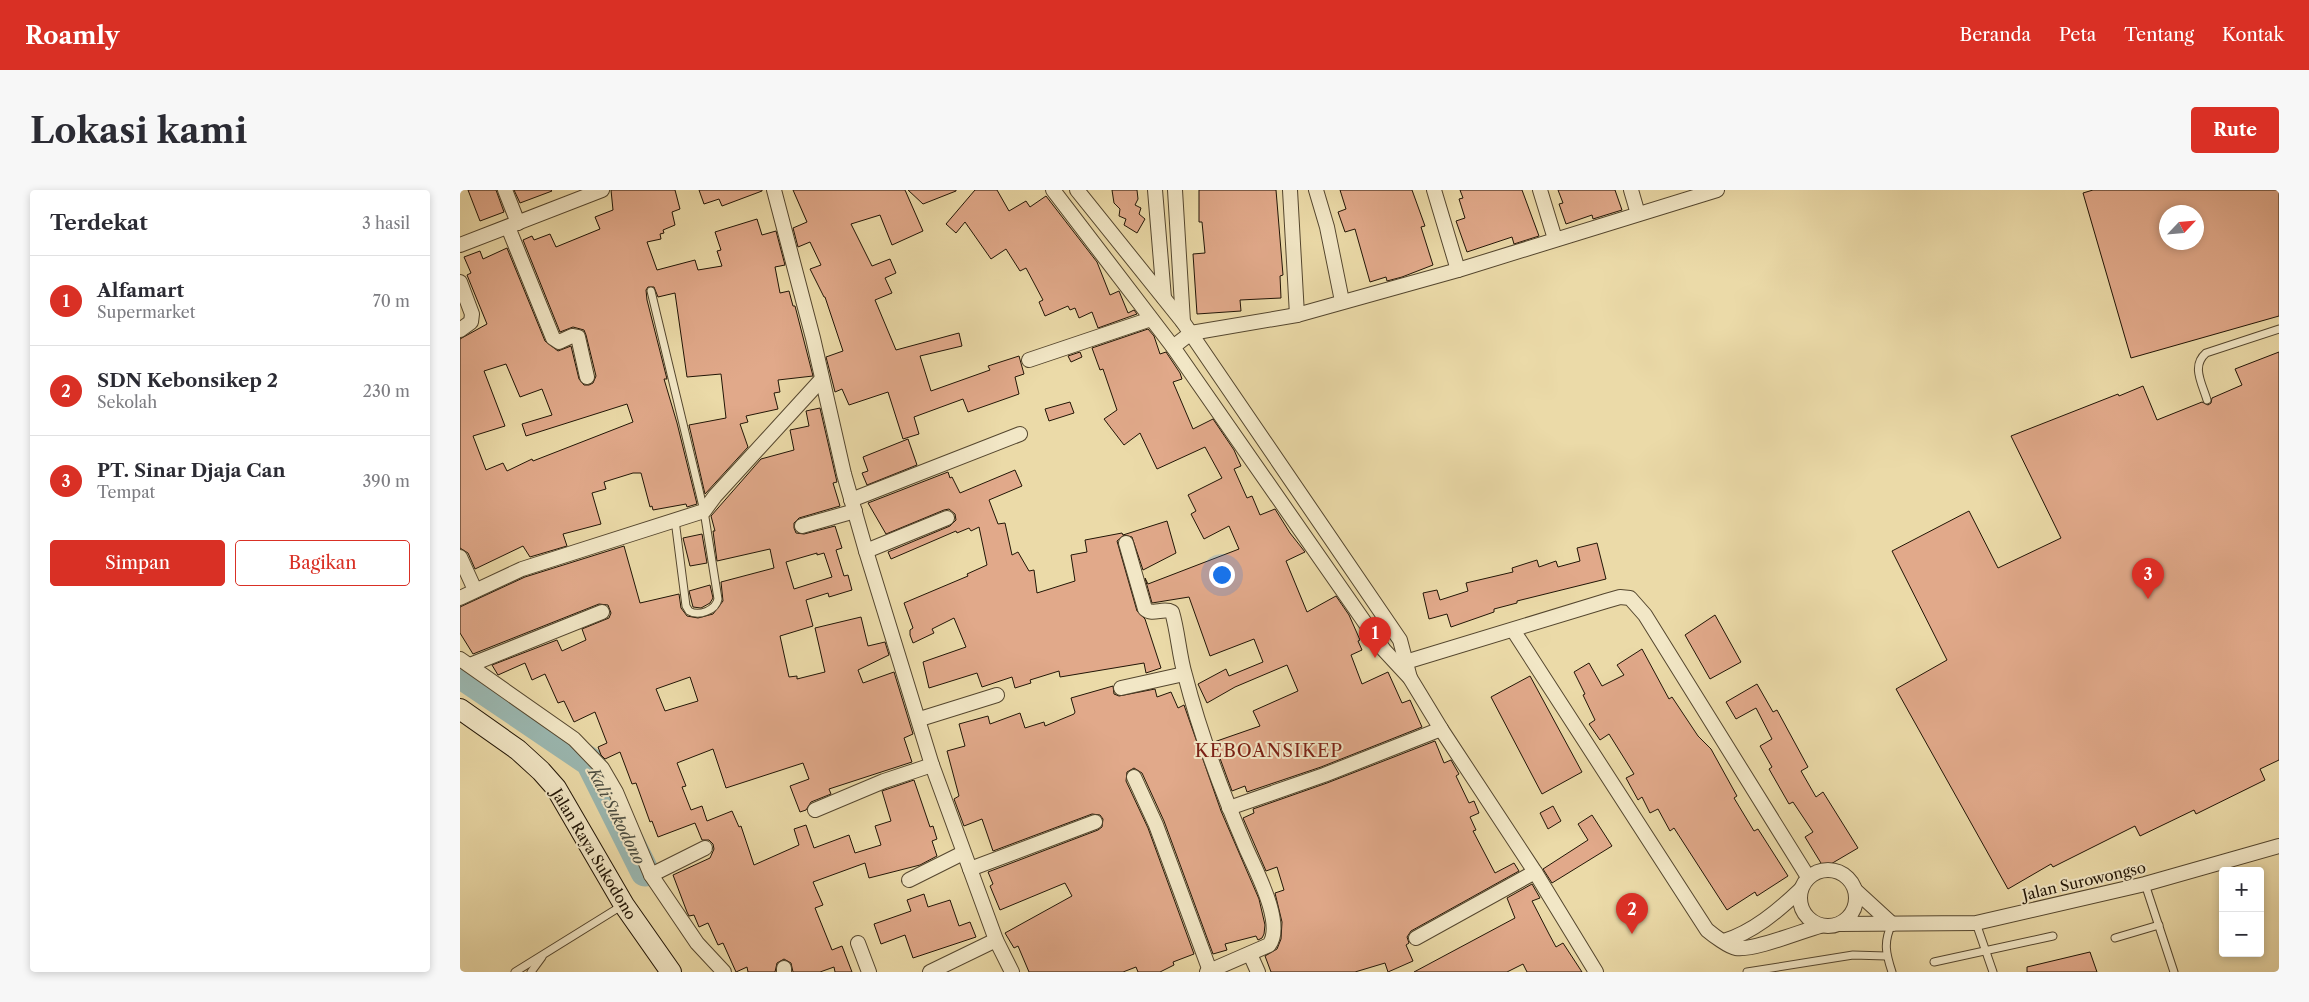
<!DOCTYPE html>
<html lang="id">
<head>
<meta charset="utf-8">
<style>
	body { margin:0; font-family:"Libre Caslon Text",serif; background:#f7f7f7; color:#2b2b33 }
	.controls { position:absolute; right:15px; bottom:15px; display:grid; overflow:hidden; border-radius:5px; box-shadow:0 2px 8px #0003 }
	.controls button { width:45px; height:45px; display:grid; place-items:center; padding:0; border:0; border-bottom:1px solid #e1e1e2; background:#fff; color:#2b2b33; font:25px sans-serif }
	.compass { position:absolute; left:1699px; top:15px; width:45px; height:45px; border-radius:50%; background:#fff; box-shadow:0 2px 8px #0003; rotate:64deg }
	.you { position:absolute; left:761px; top:384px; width:18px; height:18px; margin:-12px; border:4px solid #fff; border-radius:50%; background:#1a73e8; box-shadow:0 0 0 8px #1a73e833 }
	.badge { display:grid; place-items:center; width:32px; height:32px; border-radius:50%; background:#d93025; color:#fff; font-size:16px; font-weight:700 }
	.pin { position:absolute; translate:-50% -41px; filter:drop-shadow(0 1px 2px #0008) }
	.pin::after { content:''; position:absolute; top:26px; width:18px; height:15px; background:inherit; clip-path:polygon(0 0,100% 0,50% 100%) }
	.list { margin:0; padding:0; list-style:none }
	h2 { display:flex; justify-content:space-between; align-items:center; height:65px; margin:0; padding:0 20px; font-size:21px }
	h2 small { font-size:16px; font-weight:400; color:#7c7c81 }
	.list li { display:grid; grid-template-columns:32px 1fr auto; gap:15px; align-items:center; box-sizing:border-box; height:90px; padding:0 20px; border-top:1px solid #e1e1e2 }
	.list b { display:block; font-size:19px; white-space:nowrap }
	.list p { margin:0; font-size:16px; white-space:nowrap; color:#7c7c81 }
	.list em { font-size:16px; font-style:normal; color:#7c7c81 }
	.actions { display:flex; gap:10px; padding:15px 20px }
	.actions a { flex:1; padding:11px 0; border:1px solid #d93025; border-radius:5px; text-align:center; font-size:18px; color:#d93025 }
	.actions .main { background:#d93025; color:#fff }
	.map { position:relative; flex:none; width:1819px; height:782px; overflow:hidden; border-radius:5px }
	header { display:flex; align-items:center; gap:30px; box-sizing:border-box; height:70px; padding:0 25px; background:#d93025; color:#fff }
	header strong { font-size:24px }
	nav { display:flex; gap:28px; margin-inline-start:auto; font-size:18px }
	.intro { display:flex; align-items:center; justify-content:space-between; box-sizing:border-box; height:120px; padding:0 30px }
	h1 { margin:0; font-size:35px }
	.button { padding:12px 22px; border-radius:5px; background:#d93025; color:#fff; font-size:18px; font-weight:700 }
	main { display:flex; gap:30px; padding:0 30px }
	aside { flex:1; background:#fff; border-radius:5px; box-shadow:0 2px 8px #0003 }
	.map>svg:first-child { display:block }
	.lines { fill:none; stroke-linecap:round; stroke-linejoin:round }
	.river { stroke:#9bb8b1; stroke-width:29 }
	.building { fill:#e1a98a; stroke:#211506; fill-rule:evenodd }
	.lane-casing { stroke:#54462e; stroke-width:9 }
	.street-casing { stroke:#54462e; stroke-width:16 }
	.secondary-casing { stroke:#211506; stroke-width:22 }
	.lane { stroke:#f2e7c6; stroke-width:7 }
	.street { stroke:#f2e7c6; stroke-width:14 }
	.secondary { stroke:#f2e7c6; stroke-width:20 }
	.labels { text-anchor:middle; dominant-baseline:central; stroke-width:4; stroke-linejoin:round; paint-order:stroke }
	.street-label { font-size:15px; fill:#211506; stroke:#f2e7c6 }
	.water-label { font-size:16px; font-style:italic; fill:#4c4e42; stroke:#f2e7c6 }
	.quarter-label { font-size:18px; letter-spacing:1px; fill:#7a1f14; stroke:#f2e7c6 }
</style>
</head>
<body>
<header>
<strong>Roamly</strong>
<nav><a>Beranda</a><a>Peta</a><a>Tentang</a><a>Kontak</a></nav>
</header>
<div class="intro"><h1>Lokasi kami</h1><a class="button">Rute</a></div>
<main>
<aside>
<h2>Terdekat<small>3 hasil</small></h2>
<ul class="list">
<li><span class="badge">1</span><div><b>Alfamart</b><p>Supermarket</p></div><em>70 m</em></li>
<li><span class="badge">2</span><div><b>SDN Kebonsikep 2</b><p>Sekolah</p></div><em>230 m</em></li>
<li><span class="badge">3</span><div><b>PT. Sinar Djaja Can</b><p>Tempat</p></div><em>390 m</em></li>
</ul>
<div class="actions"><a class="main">Simpan</a><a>Bagikan</a></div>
</aside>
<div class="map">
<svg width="1819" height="782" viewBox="0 0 1819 782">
	<rect width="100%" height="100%" fill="#ebdaa8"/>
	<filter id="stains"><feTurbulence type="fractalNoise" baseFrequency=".004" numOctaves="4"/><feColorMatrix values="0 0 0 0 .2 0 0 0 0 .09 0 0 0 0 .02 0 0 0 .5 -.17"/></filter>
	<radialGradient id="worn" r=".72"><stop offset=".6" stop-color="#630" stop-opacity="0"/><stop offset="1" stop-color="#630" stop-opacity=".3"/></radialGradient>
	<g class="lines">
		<!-- river -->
		<path class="river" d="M0,484L130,572L185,682"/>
	</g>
	<!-- building -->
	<g class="building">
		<path d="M8,0H36L44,22L20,31Z"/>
		<path d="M54,0H91L92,1L60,13Z"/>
		<path d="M151,0H215L220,19L212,22L215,35L203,40L204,43L200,44L201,49L187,52L197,80L235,70L238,80L262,76L257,61L261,60L255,42L297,29L302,45L316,41L325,75L315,77L320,103L329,101L333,116H335L353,186L318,190L320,202L314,203L318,219L286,226L288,232L280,234L288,257L245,304L229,235L266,228L261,184L227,187L215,103L198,107L194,97H188L186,100L187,110L207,189H204L217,233L237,314L227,317L226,314L193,320L192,316L190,317L181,283H173L144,292L146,299L132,303L141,334L103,344L107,356L70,367L63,356L15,379L8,363L0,358V149L27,134L7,85L11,83L4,67L20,61L23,69L47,58L85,151L98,161L111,156L119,189L124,195H129L133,193L136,186L126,145L124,140L113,137L100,142L63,50L72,46L74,50L90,44L96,57L140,39L135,27L153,20ZM46,174L60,207L82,199L92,225L62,234L66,246L167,214L173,232L73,271L72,269L47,281L43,273L26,280L13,246L45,236L24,181Z"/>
		<path d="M239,0H302V1L262,16L259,9L244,14Z"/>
		<path d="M333,0H445L463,41L432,55L420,25L391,34L412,76L430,69L436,83L425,88L432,103L415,110L436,160L499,143L502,156L460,166L471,201L530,180L528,176L559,166L564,184L555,187L559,204L508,222L503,209L454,227L459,244L443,249L428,202L389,215L382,199L375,202L373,194L366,167L383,161L365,107H364L350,79L361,75L350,52L338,57L333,38L347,32Z"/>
		<path d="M448,0H496V1L463,14Z"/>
		<path d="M515,0H537L549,21L566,11L570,17L586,6L637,72L650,105L659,101L668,123L674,120L677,124L638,138L632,122L619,128L615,118L610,120L608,116L585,126L579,112L583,110L566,78L560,81L546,59L531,69L505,32L496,43L486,34Z"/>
		<path d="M652,0H677L678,9L675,15L681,18L679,24L685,29L677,43L664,35L666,29L659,26L660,19L654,13Z"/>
		<path d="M739,0H816L823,85L820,86L821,108L780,110L781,121L737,124L733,64L745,63L742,32H739Z"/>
		<path d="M880,0H952L965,36L961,37L973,75L942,87L927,91L926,87L910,92L895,39L885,42L878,22L886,19Z"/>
		<path d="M1000,0H1062L1079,46L1054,54L1052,47L1007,62L996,31L1005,28L999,9L1003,8Z"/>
		<path d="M1098,0H1155L1162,20L1133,29L1132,25L1106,34L1099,14L1103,13Z"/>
		<path d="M1633,0H1819V126L1671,168L1623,3ZM1706,22H1736V52H1706Z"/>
		<path d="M688,139L694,146L700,164L706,162L720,183L722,189L713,192L733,239L753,229L774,260L781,276L774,279L787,308L792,306L800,325L815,319L830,343L845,362L826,371L847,422L876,406L889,425L900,450L898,451L902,460L891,465L902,494L928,482L942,513L950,510L962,537L861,577L787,602L785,596L772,601L754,552L800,536L793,521L838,501L827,475L775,497L747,513L738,494L766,479L769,486L803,472L794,449L750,466L729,407L692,413L685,388L688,394L779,359L769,336L744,349L731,324L736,321L728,305L762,288L745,257L697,279L680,243L664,255L644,229L657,220L643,179L640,180L632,158Z"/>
		<path d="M620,162L622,167L611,172L608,166Z"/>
		<path d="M1819,162V570L1800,579L1805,590L1736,624L1734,620L1680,646L1675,636L1593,677L1591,674L1548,699L1436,499L1487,470L1432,361L1509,321L1538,378L1601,348L1551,246L1658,204L1659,206L1683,196L1697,230L1742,212L1748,215L1751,213L1752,208L1782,195L1775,179Z"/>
		<path d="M610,212L614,223L589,231L585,219Z"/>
		<path d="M360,218L377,292L373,293L380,316L339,328L334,333V338L336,343L344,344L375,336L382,358L376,360L384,386L388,385L392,400L369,407L368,403L346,410L353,436L320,446L329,487L337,486V489L365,482L355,438L401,427L408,456L425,452L429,465L398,480L403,493L434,482L453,544L444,548L452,572L369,599L371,604L351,612L346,620L340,622L330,596L349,589L343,573L266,598L253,559L217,573L226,596L222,597L231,620L242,616L247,631L272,621L279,637L281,636L294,675L339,655L334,639L346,635L354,658L389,645L395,663L421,655L415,636L431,631L422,601L454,590L470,637L473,636L477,649L472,651L477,666L460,675L409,688L405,673L353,692L363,715L355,718L372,760L382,756L392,782H375L374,777L360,782H333L331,773L324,769L317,773L315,782H288L287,777L276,782L263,753L258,755L248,733L239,737L234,725L229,726L227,722L213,685L250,668L254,659L253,654L249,650H242L235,633L198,647L192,631L190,632L176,593L172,594L160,562L145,569L141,565L138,557L147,553L135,522L114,532L104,511L98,513L85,484L72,490L65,473L38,485L32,475L97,450L102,461L126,450L122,439L149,428L151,423L148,415L139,414L13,464L0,443V417L65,387L164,356L180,413L219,404L221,418L227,426L238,428L253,424L263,411L261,392L314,378L310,359L257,371L253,341H255L251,326L301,269L334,260L330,240L349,236L346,221ZM357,363V365L364,363L372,387L334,399L326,372ZM230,487L238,511L205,521L196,499Z"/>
		<path d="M448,249L457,275L407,295L402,283L408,281L403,267Z"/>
		<path d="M555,280L562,296L529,310L538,334L545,333L552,365L558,362L569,381L574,380L577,403L615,391L611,365L627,362L625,350L662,343L663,345L707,331L716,363L683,380L672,347L664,345L657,351L677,421L685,429L701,478L686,483L684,473L600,487L599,481L570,490L571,493L555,498L552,487L522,497L517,483L469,498L463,472L506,457L494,428L472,439L474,443L453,453L450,445V440L453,438L444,413L508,386L507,384L527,375L519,337L511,341L509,338L497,343L496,341L431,369L428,362L490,336L496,330L495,324L489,319L484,320L426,344L408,313L488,282L490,288L492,287L500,303Z"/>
		<path d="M242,344L247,373L230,376L223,348Z"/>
		<path d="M1137,353L1146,389L1057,411V413L1034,419V422L991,437L987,424L969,429L963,403L977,400L980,410L1008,401L1006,393L1053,382L1052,378L1077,370L1079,377L1096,371L1098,377L1120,371L1117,358Z"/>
		<path d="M250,395L253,408L250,413L241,418L233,417L229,401Z"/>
		<path d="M1255,425L1281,472L1250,489L1225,445Z"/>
		<path d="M1182,459L1209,509L1212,507L1238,546L1251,559L1277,606L1274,608L1294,641L1298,639L1328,686L1297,706L1295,702L1267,720L1214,638L1210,641L1198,619L1190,623L1182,607L1178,610L1166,588L1174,584L1149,544L1140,550L1129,534L1135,530L1123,505L1125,504L1114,482L1129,473L1142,496L1164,485L1157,475Z"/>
		<path d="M1070,486L1122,582L1082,604L1031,507Z"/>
		<path d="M1297,494L1313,522L1317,520L1348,577L1341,581L1356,607L1363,602L1398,658L1364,678L1345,647L1353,642L1333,612L1329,614L1309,579L1312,577L1300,556L1312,549L1296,518L1276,529L1266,512Z"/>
		<path d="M653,496L654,504L659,506L695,499L697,507L711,502L718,518L724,515L761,621L799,709L805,735L804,744L802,748L798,750L796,746L765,754L767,760L753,764L704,631L682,583L674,578L667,582L666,591L688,638L734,764L713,772L714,775L700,782H678L676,777L663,782H569L558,756L554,758L545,743L612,706L605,693L540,720L530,696L533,694L528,682L638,640L642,637L643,629L640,625L632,624L533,661L522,629L504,636L494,609L499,606L487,561L505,556L499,534L528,526L530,534L560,523L565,538L584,532L585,536L614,524L615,522L611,508Z"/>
		<path d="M975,551L984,573L991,570L999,584L996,586L1009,613L1014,611L1019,623L1010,627L1016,640L1013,641L1035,683L1054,673L1059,681L951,741L947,747L949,753L946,755L953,771L928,782L925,773L895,782H811L805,766L817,759L821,749L822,732L815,703L824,700L817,677L806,681L783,628L794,623L793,619L867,593Z"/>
		<path d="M1093,616L1101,631L1088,639L1080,623Z"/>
		<path d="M1132,625L1152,656L1092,693L1083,679L1128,650L1118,634Z"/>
		<path d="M1072,694L1080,708L1072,711L1089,744L1096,757L1103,753L1122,782H1067L1063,774L1047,782H954L1055,728L1047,708Z"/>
		<path d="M464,704L468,717L490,710L499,736L510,732L516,747L453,768L445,745L421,754L414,734L451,721L447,710Z"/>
		<path d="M1630,762L1637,782H1567V777Z"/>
	</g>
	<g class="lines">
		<defs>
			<g id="lane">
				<path d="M191,101L244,321L258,409C256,420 239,427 229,421L226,416L215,330"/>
				<path d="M1747,210C1742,193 1731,176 1746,163L1819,139"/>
				<path d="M1685,694L1714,782"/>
				<path d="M1516,733L1533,782"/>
				<path d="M1655,748L1699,735"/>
				<path d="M1474,772L1593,746"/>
				<path d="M55,782L163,715"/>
				<path d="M71,782L82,767"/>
				<path d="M1287,782L1393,765L1426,766"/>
				<path d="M1432,782C1426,764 1423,752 1432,734"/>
			</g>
			<g id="street">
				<path d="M45,0L58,33"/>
				<path d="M314,0L353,148L384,284L406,361L472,575L536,750L552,782"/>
				<path d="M593,0L713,157L924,460L950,488L981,539L1075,682L1136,782"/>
				<path d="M617,0L723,132L940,450L950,488"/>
				<path d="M695,0L704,108"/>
				<path d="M715,0L723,132"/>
				<path d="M830,0L837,125"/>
				<path d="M856,0L867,37L882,111"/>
				<path d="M974,0L998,80"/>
				<path d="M1080,0L1095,49"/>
				<path d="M1171,0L1178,24"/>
				<path d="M48,37L93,148L99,152L112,146L118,147L127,187"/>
				<path d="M0,55L142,0"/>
				<path d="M0,92L12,124L11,132L0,140"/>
				<path d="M713,157L731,143L837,125L998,80L1257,0"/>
				<path d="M569,170L691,129"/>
				<path d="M391,310L560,244"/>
				<path d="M342,336L395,321"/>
				<path d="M666,353L685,419C693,426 703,417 712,422C718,442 719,465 725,485C740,544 762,602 786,658C795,679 825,734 809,755L747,782"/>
				<path d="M406,361L487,328"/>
				<path d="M0,367L15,400"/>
				<path d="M0,408L62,379L244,321L255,306L361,190"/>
				<path d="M1053,440L1247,740C1253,745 1269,757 1276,758C1293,761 1342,741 1360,736"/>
				<path d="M0,469L114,549L142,578L156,602L191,685L237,753L264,782"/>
				<path d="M939,474L1146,411L1160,407L1170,408L1185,425L1348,687"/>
				<path d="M10,475L142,422"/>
				<path d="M661,498L724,484"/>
				<path d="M460,529L537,505"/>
				<path d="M674,587L696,635L750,781"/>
				<path d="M769,618L864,585L981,539"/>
				<path d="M355,620L424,591L472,575"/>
				<path d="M510,679L635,632"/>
				<circle cx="1368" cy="708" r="28"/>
				<path d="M191,685L245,658"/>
				<path d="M449,690L503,663"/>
				<path d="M1396,701L1432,734"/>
				<path d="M1380,734L1516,733L1685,694L1819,656"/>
				<path d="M956,748L1075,682"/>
				<path d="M1264,751C1293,742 1318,721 1340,700"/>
				<path d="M398,753L409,782"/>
				<path d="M790,764L798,782"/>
				<path d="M324,778V782"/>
				<path d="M470,782L536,750"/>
			</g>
			<path id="secondary" d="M0,519L58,560L81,581L96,598L164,715L211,782"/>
		</defs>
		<!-- lane casing -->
		<use href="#lane" class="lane-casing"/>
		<!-- street casing -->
		<use href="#street" class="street-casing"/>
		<!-- secondary casing -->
		<use href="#secondary" class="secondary-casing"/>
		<!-- lane -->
		<use href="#lane" class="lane"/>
		<!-- street -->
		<use href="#street" class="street"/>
		<!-- secondary -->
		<use href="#secondary" class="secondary"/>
	</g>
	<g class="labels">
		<!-- street labels -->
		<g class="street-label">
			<text transform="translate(134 664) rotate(59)">Jalan Raya Sukodono</text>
			<text transform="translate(1624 691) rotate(-13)">Jalan Surowongso</text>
		</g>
		<!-- water labels -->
		<g class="water-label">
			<text transform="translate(157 626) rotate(63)">Kali Sukodono</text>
		</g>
		<!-- quarter labels -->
		<g class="quarter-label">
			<text x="809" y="561">KEBOANSIKEP</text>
		</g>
	</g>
	<rect width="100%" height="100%" filter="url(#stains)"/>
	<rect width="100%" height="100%" fill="url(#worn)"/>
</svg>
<div class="controls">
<button>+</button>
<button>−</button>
</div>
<svg class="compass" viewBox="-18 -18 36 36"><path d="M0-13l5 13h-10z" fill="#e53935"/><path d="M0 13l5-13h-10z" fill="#7c7c81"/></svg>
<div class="you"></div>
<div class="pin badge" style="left:915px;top:468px">1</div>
<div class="pin badge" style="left:1172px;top:744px">2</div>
<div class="pin badge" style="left:1688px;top:409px">3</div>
</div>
</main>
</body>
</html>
